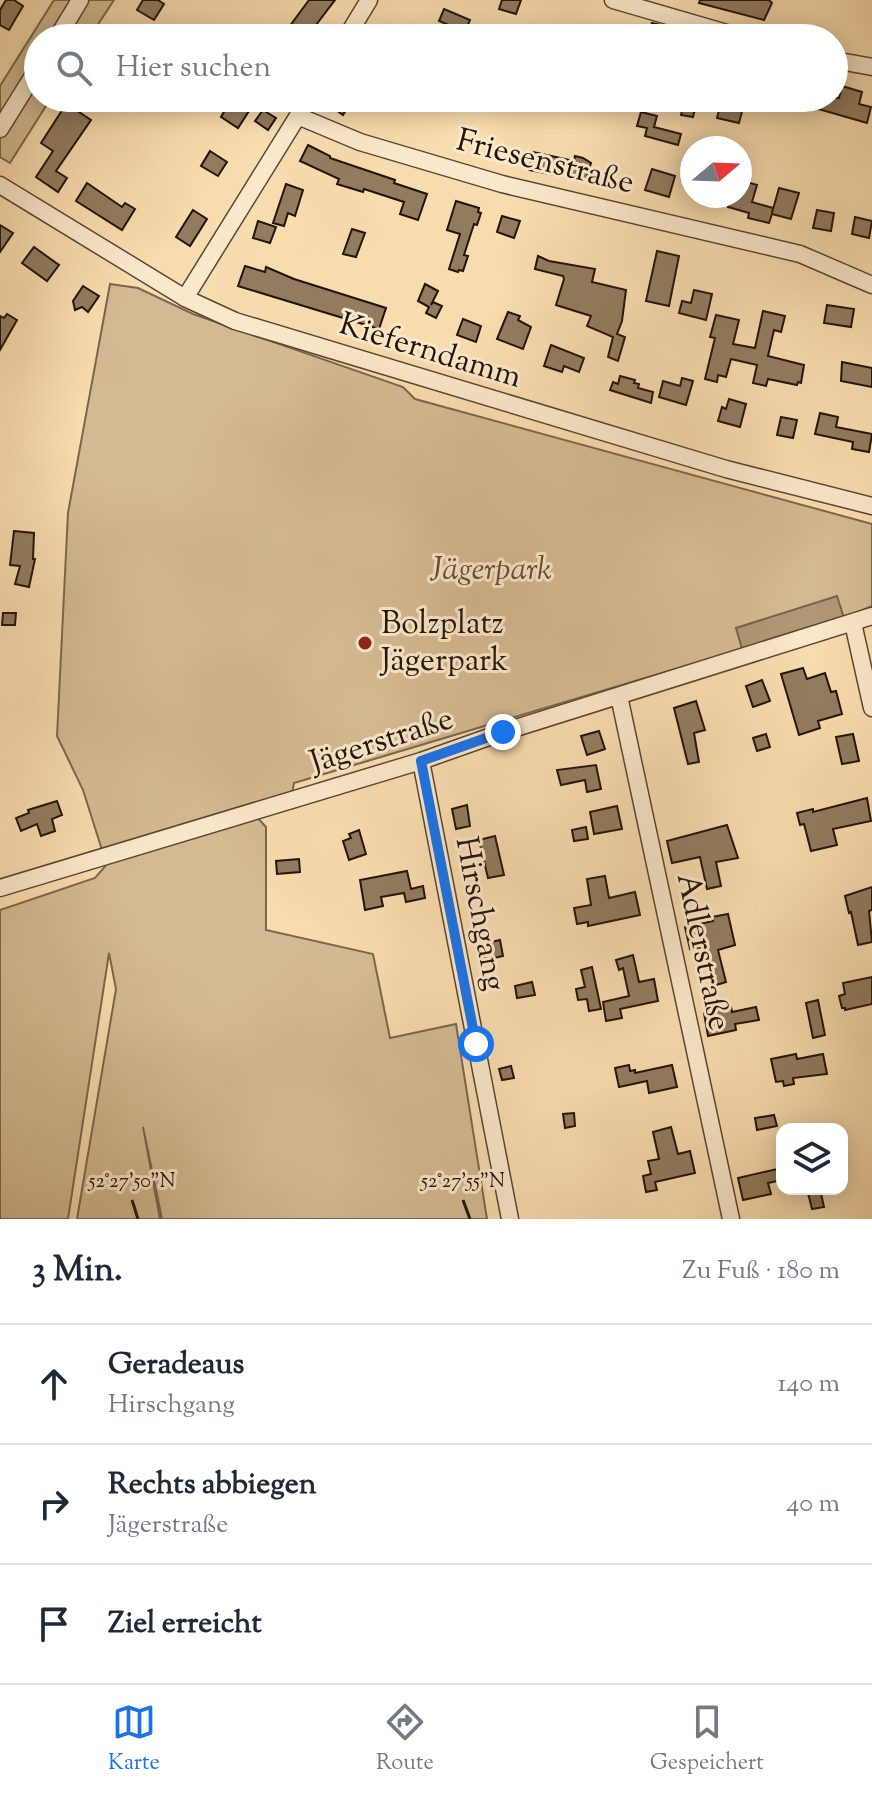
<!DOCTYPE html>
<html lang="de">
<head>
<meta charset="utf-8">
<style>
	body { margin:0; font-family:"Sorts Mill Goudy",serif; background:#f6f6f7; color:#1f2937 }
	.controls { position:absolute; right:24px; bottom:24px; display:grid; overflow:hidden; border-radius:16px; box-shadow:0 4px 20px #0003 }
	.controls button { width:72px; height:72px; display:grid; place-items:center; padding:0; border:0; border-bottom:2px solid #e0e1e3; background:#fff; color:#1f2937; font:40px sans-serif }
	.compass { position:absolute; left:680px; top:136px; width:72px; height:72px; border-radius:50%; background:#fff; box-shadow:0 4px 20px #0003; rotate:71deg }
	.stop { position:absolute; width:24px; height:24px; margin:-18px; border:6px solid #1a73e8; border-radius:50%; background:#fff }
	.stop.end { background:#1a73e8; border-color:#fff; box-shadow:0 2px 8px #0008 }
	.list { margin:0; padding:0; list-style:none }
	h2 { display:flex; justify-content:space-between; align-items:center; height:104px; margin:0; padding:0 32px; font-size:34px }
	h2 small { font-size:26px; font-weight:400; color:#747a83 }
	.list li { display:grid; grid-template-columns:52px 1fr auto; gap:24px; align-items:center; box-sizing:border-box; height:120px; padding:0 32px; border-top:2px solid #e0e1e3 }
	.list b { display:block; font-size:30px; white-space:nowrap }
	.list p { margin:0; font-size:26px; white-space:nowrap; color:#747a83 }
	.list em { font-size:26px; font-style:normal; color:#747a83 }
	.icon { flex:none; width:44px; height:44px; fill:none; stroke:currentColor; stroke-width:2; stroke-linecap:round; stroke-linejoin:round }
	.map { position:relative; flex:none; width:872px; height:1219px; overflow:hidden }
	.search { position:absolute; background:#fff; box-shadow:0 4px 20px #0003; left:24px; right:24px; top:24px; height:88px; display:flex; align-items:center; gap:20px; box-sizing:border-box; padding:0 28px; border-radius:44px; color:#747a83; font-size:30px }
	.sheet { height:464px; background:#fff }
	nav { display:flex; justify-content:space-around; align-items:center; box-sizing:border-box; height:112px; border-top:2px solid #e0e1e3; background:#fff; font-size:22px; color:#747a83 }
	nav a { display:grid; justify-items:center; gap:4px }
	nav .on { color:#1a73e8 }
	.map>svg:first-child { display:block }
	.green { fill:#d4ba92; stroke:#7b674e; stroke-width:2 }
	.water { fill:#b09876; stroke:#77634b; stroke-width:2 }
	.building { fill:#927c5f; stroke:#22140a; stroke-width:2 }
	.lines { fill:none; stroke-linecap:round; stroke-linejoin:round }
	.minor-casing { stroke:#584633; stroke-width:19 }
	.minor { stroke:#fbe8ca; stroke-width:16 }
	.route { stroke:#1a73e8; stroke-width:10 }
	.ticks { fill:none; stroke:#22140a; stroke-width:3 }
	.poi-dot { fill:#8f2418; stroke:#fbe8ca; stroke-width:3 }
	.labels { text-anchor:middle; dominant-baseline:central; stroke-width:6; stroke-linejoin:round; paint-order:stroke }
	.street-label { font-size:32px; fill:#22140a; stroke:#fbe8ca }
	.park-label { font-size:32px; font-style:italic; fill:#604e3a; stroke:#fbe8ca }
	.poi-label { font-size:32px; fill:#22140a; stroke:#fbe8ca; text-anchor:start }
	.ticks-label { font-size:20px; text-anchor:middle; fill:#22140a; stroke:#fbe8ca; stroke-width:6; stroke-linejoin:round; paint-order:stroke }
</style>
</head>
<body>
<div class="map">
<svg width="872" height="1219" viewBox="0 0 872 1219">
	<rect width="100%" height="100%" fill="#f9dcae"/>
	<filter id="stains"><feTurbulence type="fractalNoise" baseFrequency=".0025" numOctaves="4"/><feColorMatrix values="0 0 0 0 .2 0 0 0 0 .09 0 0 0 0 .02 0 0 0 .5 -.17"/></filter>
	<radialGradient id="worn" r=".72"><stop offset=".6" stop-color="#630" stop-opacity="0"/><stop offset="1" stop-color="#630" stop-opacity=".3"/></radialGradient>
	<!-- green -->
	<g class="green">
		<path d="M54,0H114L89,38H38V98H51L10,163L0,157V86Z"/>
		<path d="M110,284L138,288L193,314L403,387L415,399L872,524V606L844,618L742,649L294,783L292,794L102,850L83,790L57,736L68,513Z"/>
		<path d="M256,816L266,827V930L373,954L390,1038L456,1024L487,1219H162L143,1127L160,1219H77L116,989L109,953L68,1219H0V910L95,878L107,864Z"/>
	</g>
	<!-- water -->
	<path class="water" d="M837,596L844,618L742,649L736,628Z"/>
	<!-- building -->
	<g class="building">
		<path d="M6,0H14L23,6L9,30L0,25V10Z"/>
		<path d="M143,0H158L164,4L154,20L137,10Z"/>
		<path d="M309,0H335L306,38H281Z"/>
		<path d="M502,0H521L516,14L499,9Z"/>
		<path d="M700,0H769L772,3L764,20L699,3Z"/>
		<path d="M444,9L470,20L465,32L439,21Z"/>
		<path d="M652,23L665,26L660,38H646Z"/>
		<path d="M391,25L404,29L398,38H382Z"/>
		<path d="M842,86L862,92L859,104L871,107L867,123L794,102V98H839Z"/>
		<path d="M70,98H87L79,112L91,120L56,171L67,178L58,192L36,177L53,151L41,143Z"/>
		<path d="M320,98H353L343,115Z"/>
		<path d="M722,98L745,100L739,123L717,118Z"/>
		<path d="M231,100L249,111L238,128L221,117Z"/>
		<path d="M684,102L696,105L693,117L681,115Z"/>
		<path d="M263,110L276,118L268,130L255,121Z"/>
		<path d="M641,112L657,116L654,127L681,134L678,145L645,136L647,128L637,126Z"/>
		<path d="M308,145L330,156V158L395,180L394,183L427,194L418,220L400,214L404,202L364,189L363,192L337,184L339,179L300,161Z"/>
		<path d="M210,151L227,162L218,176L201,166Z"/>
		<path d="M533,152L574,161L575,156L583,158L591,163L586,179L561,171L560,176L529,170Z"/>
		<path d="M652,169L675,176L669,197L645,190Z"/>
		<path d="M740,180L757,185L752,202L773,208L772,213L779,188L799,193L791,219L772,214L769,223L748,218L749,213L728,207L731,196H740Z"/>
		<path d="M87,183L122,207L125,203L135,209L122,230L76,201Z"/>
		<path d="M286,184L303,190L295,216L288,213L284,226L273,223Z"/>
		<path d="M456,201L479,208L478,212L481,213L477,225L474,224L464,255L468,256L463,271L459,270L458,272L449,269L460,234L447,230Z"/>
		<path d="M193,210L207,219L190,246L176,237Z"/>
		<path d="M817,210L834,213L831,231L813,228Z"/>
		<path d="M502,216L520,221L514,238L497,232Z"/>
		<path d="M855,217L872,221L869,238L852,234Z"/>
		<path d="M258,221L276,227L270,243L253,238Z"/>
		<path d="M0,225L13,233L0,252Z"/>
		<path d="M352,229L365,233L356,257L343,254Z"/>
		<path d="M34,247L59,265L47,281L22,263Z"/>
		<path d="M657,251L679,256L669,306L646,301Z"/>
		<path d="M538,256L549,261L595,269L592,282L626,290L622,321L617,334L625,337L618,361L608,357L613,337L587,326L591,316L556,305L564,279L563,276L535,269Z"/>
		<path d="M245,266L265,272L266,267L294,279L386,308L379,329L238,286Z"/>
		<path d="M425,284L438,291L431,305L433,302L442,306L436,318L426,313L429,307L418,301Z"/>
		<path d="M83,286L99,296L88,312L82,307L75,310L73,301Z"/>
		<path d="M694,290L712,294L706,320L679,313L682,301L691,303Z"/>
		<path d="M827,305L854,309L851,327L824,323Z"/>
		<path d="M763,311L785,316L781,332L774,330L768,356L804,365L801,383L798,382L797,385L768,379L766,386L753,383L757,365L731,359L726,377L718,375L717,382L705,379L715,338L710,337L716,315L739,320L733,344L755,348Z"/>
		<path d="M508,312L520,316L518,320L531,327L523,349L497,339Z"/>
		<path d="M7,314L17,320L0,350V316L4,318Z"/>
		<path d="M463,319L481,326L476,342L457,335Z"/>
		<path d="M551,345L584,358L579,372L564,366L562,372L544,366Z"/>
		<path d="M842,362L872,368V387L841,381Z"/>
		<path d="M620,376L635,380L634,383L639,384L638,388L653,392L651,403L610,390L613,382L618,384Z"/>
		<path d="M682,378L693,381L686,405L659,397L663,381L680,386Z"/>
		<path d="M729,399L746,404L740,427L718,421L722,407L726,409Z"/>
		<path d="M820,413L838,417L836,427L872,434L869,452L852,449L853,442L815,434Z"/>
		<path d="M781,417L797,420L793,438L777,435Z"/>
		<path d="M14,531L34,533L33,559H35L29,587L15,584L20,566L10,565Z"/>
		<path d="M3,613H16L15,625H2Z"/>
		<path d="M803,668L807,679L825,673L831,692L836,691L842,714L818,721L820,728L799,735L781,674Z"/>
		<path d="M762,680L770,701L753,707L746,686Z"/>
		<path d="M696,701L705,730L694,733L699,762L688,764L674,708Z"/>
		<path d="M599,731L605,749L587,755L581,736Z"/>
		<path d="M766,734L770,747L757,751L753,738Z"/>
		<path d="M853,734L859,761L842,764L836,737Z"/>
		<path d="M596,765L601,789L587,792L585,780L561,785L557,770Z"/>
		<path d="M867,798L871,821L833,829L837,845L811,851L804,824L800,825L797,813L813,809V812Z"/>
		<path d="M57,801L62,815L52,819L55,831L41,836L37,824L21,831L16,818L29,813L28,810Z"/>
		<path d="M467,805L470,826L456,829L452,809Z"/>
		<path d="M617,806L622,829L594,834L590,812Z"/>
		<path d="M727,825L738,858L716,862L721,886L707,889L700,857L672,863L667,841Z"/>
		<path d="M586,827L588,839L574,841L572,830Z"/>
		<path d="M359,830L366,854L349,860L343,841L351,838L349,834Z"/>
		<path d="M495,836L504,875L488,878L479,840Z"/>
		<path d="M299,859L300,872L277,874L276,861Z"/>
		<path d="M407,871L411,889L423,886L425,898L406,902L404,893L381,897L383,906L365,910L360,880Z"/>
		<path d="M605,876L609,898L635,892L640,915L588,926V922L577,924L574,908L591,905L587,879Z"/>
		<path d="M872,887V910L869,911L872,942L858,945L851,912L849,913L845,896Z"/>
		<path d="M728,914L735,945L718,950L726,982L713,986L703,947L690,949L685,927L713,921L712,917Z"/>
		<path d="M500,940L503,956L485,960L482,944Z"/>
		<path d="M633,955L639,982L654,979L658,1001L620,1009L622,1018L606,1021L603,1002L629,996L623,968L619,970L616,960Z"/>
		<path d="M592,967L601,1009L589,1011L587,999L578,1000L576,989L585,987L581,970Z"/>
		<path d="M872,977V1004L845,1010V1008H842L839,996L845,994L843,983Z"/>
		<path d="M532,982L535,995L517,998L515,986Z"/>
		<path d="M818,1000L825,1035L813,1038L806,1003Z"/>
		<path d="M731,1007L732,1012L756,1007L759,1020L735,1024L736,1030L708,1036L704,1013Z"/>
		<path d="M796,1054L797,1059L823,1054L827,1074L793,1078L794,1084L784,1086L783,1081L776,1082L771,1059Z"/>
		<path d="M629,1065L630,1071L635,1070V1073L672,1065L677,1087L649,1093L647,1081L619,1087L615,1068Z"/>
		<path d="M511,1066L514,1078L502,1080L499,1069Z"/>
		<path d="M574,1113L575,1126L565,1128L563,1114Z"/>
		<path d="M774,1115L777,1126L757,1130L755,1118Z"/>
		<path d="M671,1127L678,1154L690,1151L695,1173L655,1182L657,1190L646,1192L643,1176L651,1174L648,1161L659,1159L653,1132Z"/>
		<path d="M782,1168V1180L768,1183L771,1194L743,1200L738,1178Z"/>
		<path d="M807,1189H820L824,1207L812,1209Z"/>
	</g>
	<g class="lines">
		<defs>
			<g id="minor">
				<path d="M613,0L744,38"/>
				<path d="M57,38L80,0"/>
				<path d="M346,38L369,0"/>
				<path d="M834,60L872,67"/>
				<path d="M298,116L360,142L502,184L800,254L872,285"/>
				<path d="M0,129L38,68"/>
				<path d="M0,185L185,298L235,321L726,469L872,506"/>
				<path d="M185,298L309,98"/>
				<path d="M853,623L872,708"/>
				<path d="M619,696L731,1219"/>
				<path d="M421,761L510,1219"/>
				<path d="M0,888L421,761L503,732L872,616"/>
			</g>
		</defs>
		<!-- minor casing -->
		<use href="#minor" class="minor-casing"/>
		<!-- minor -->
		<use href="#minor" class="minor"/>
	</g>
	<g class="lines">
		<!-- route -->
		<path class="route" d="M476,1044L421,761L503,732"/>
	</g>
	<!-- ticks -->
	<path class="ticks" d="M132,1200L138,1219M463,1200L470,1219"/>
	<!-- markers -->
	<circle class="poi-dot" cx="365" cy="643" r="8"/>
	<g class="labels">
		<!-- street labels -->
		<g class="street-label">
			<text transform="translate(545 163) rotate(14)">Friesenstraße</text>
			<text transform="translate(430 352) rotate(17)">Kieferndamm</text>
			<text transform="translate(382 742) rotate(-18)">Jägerstraße</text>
			<text transform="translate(479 914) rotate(79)">Hirschgang</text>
			<text transform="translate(702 952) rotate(78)">Adlerstraße</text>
		</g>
		<!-- park labels -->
		<g class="park-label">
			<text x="491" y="571">Jägerpark</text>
		</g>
		<!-- poi labels -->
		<g class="poi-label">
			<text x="381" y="625">Bolzplatz<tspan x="381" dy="37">Jägerpark</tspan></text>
		</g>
	</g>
	<g class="ticks-label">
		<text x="132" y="1187">52°27'50"N</text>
		<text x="463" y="1187">52°27'55"N</text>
	</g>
	<rect width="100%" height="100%" filter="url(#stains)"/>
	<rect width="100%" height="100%" fill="url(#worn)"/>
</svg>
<div class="controls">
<button><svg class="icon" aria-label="layers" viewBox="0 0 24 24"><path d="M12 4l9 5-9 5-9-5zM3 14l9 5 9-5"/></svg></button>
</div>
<svg class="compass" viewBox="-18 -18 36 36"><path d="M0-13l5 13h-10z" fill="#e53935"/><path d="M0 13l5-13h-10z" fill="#747a83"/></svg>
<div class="stop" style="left:476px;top:1044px"></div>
<div class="stop end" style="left:503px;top:732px"></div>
<div class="search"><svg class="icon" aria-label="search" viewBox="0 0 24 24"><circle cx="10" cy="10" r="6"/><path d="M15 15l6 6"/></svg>Hier suchen</div>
</div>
<section class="sheet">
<h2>3 Min.<small>Zu Fuß · 180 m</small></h2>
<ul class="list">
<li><svg class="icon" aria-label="ahead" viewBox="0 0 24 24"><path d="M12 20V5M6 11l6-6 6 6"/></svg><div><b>Geradeaus</b><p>Hirschgang</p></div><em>140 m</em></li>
<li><svg class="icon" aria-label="right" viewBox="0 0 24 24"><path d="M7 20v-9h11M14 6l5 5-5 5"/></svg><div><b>Rechts abbiegen</b><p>Jägerstraße</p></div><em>40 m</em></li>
<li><svg class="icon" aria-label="arrive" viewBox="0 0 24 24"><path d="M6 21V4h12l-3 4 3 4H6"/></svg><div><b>Ziel erreicht</b></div></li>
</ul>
</section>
<nav>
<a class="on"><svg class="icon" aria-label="map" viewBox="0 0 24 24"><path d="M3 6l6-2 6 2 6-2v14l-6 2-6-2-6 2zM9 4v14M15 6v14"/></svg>Karte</a>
<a><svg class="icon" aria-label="directions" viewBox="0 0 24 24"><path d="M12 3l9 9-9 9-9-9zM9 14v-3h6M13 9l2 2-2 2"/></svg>Route</a>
<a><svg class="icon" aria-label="saved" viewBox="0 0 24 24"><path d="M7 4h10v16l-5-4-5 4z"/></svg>Gespeichert</a>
</nav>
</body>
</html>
